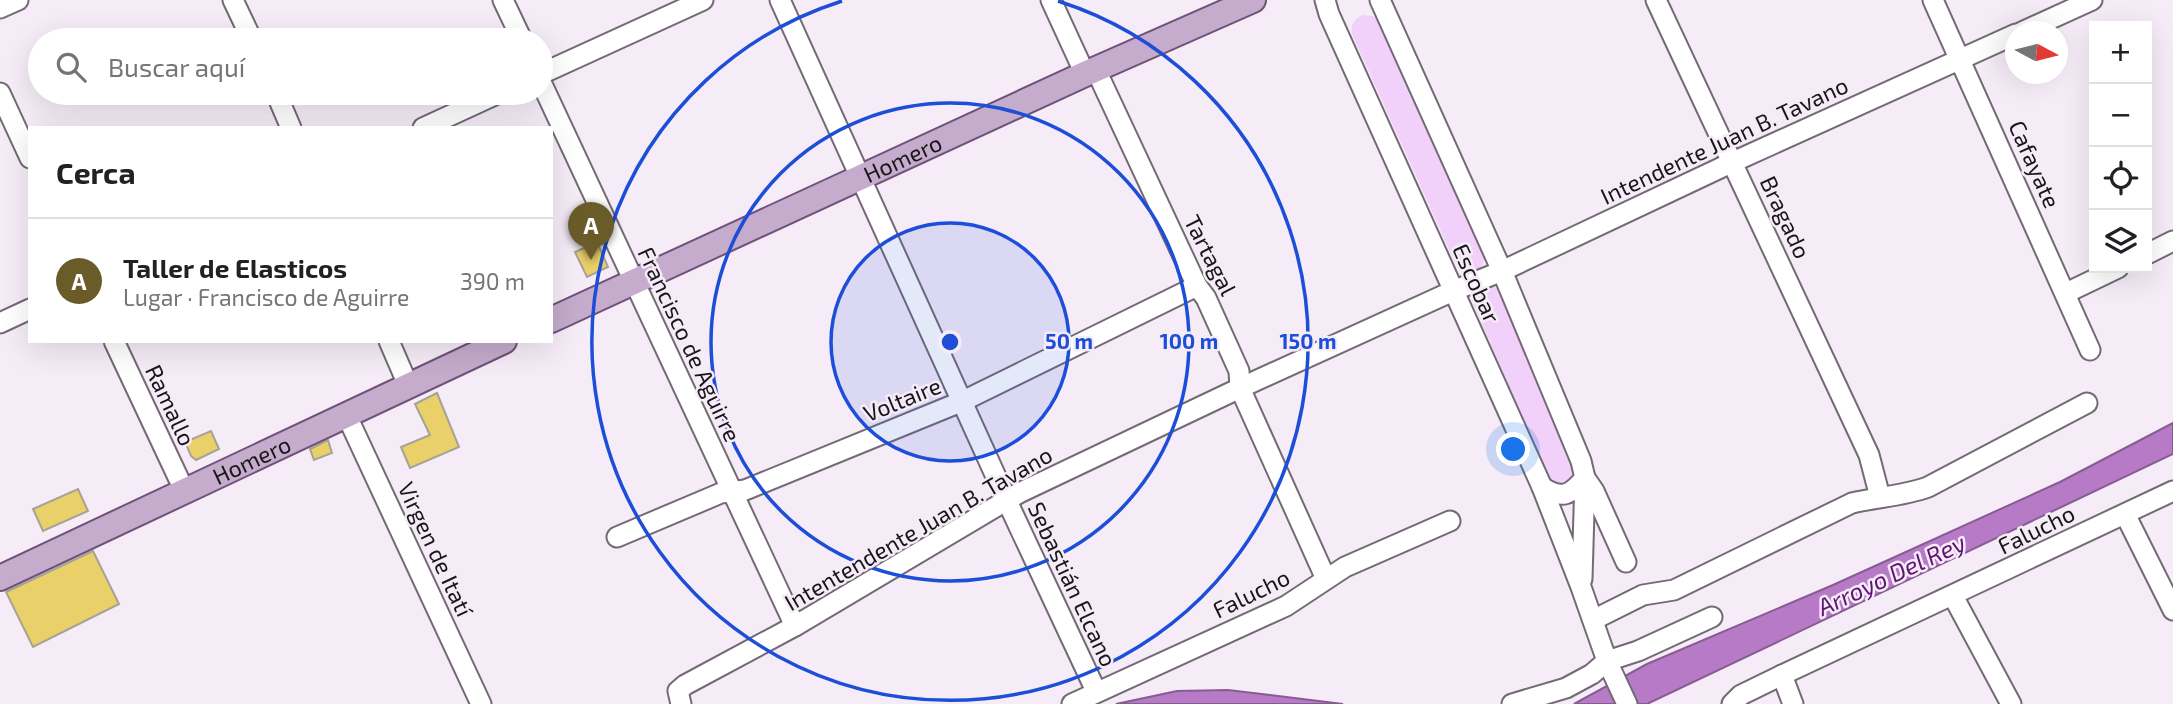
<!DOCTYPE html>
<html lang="es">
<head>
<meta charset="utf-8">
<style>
	body { margin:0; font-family:"Exo 2",sans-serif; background:#f6f6f6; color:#202124 }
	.controls { position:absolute; right:21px; top:21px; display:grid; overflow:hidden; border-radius:0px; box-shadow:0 7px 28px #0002 }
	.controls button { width:63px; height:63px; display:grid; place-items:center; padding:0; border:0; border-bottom:2px solid #e0e0e0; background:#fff; color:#202124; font:35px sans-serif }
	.compass { position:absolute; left:2005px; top:21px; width:63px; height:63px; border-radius:50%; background:#fff; box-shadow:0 7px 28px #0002; rotate:97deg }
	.you { position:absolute; left:1514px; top:450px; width:24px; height:24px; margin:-18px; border:5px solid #fff; border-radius:50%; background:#1a73e8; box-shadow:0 0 0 10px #1a73e833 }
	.badge { display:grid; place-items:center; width:46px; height:46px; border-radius:50%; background:#695c29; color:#fff; font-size:23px; font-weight:700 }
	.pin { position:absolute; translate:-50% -58px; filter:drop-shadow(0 2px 4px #0008) }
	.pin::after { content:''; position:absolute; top:37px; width:24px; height:21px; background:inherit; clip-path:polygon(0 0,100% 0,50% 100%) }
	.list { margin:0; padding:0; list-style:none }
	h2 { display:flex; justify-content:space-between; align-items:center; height:91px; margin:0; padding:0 28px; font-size:30px }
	h2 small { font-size:23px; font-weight:400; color:#757577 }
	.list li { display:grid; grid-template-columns:46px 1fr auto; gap:21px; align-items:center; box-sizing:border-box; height:126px; padding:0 28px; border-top:2px solid #e0e0e0 }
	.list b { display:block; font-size:26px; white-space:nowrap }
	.list p { margin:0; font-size:23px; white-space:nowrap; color:#757577 }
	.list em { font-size:23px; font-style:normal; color:#757577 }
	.icon { flex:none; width:38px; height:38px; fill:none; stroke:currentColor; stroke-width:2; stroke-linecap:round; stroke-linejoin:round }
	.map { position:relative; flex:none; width:2173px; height:704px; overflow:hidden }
	.search { position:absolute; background:#fff; box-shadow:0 7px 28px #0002; left:28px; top:28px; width:525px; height:77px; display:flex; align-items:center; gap:18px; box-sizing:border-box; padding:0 24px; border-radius:38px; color:#757577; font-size:26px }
	.panel { position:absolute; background:#fff; box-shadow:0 7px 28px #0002; left:28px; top:126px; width:525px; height:217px; border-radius:0px }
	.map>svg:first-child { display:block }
	.green { fill:#f1d1f9 }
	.water { fill:#b77ac6; stroke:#885c92; stroke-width:2 }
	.building { fill:#ead068; stroke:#a6a395; stroke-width:2 }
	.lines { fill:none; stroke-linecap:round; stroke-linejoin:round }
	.minor-casing { stroke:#736a75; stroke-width:23 }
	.major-casing { stroke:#705278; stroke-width:28 }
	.minor { stroke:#fff; stroke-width:19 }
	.major { stroke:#c5abcc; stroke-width:24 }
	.ring { fill:none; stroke:#1d4ed8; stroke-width:3.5 }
	.labels { text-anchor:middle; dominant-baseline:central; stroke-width:5; stroke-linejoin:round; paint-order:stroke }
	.street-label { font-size:23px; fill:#19161a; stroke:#f5ecf8 }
	.water-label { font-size:24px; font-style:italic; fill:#601371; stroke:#f5ecf8 }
	.centre { fill:#1d4ed8; stroke:#f5ecf8; stroke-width:3.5 }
	.ring-label { font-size:21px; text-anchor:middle; font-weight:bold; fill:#1d4ed8; stroke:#f5ecf8; stroke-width:5; stroke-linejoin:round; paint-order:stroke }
</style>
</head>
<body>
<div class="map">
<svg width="2173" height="704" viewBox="0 0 2173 704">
	<rect width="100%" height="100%" fill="#f5ecf8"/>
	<!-- green -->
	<g class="green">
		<path d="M1363,15L1373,16L1380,23L1485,255C1484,272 1469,277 1457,267L1352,34C1350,25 1354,19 1363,15Z"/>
		<path d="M1490,285L1499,289L1575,464V478L1562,486L1553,483L1547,475L1474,305L1473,300L1477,291Z"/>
	</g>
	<!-- water -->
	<g class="water">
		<path d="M2173,423V454L1647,704H1574L1647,664L1833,585L2060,482Z"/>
		<path d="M1228,690L1343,704H1116L1177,691Z"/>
	</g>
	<!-- building -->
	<g class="building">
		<path d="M597,242L608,267L587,277L575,252Z"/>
		<path d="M437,393L459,447L410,468L401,447L430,435L415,404Z"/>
		<path d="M211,431L219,449L196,460L191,456L185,442Z"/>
		<path d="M328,440L332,453L314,460L310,449Z"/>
		<path d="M78,489L88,511L43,531L33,509Z"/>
		<path d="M93,551L119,604L33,647L6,592Z"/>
	</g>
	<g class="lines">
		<defs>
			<g id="minor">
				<path d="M233,0L252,40"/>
				<path d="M503,0L522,40"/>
				<path d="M780,0L1007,501L1096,691"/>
				<path d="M1051,0L1085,74"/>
				<path d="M1325,0L1329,14L1542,487L1581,587L1607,661L1627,704"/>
				<path d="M1380,0L1502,271L1581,461L1585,478L1582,579"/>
				<path d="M1656,0L1869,455L1880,497"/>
				<path d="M1933,0L2090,350"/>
				<path d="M0,8L18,0"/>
				<path d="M2022,32L2092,0"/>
				<path d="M1096,70L1197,286L1206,298L1239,371L1240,388L1326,579"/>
				<path d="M541,74L703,0"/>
				<path d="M541,82L795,626"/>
				<path d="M0,93L30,158"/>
				<path d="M276,93L291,128"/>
				<path d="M423,128L499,93"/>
				<path d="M2147,254L2173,241"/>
				<path d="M2066,293L2118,268"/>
				<path d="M0,323L30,309"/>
				<path d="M114,341L184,490"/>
				<path d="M389,341L408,385"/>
				<path d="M346,414L481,704"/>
				<path d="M1585,478L1594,491L1626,562"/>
				<path d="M1542,487C1563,500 1570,495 1585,478"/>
				<path d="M2125,514L2173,610"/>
				<path d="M617,537L721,493L745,490L963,401L1197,286"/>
				<path d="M1953,596L2011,704"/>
				<path d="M1593,620L1643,595L1674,590L1852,503C1877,497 1904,496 1928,487L2087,403"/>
				<path d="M1782,675L1793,704"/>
				<path d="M681,704L678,691L685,685L795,626L1019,493L1240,388L1453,291L1502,271L1733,162L2016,34"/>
				<path d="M1072,704L1286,606L1345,567L1450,521"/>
				<path d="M1512,704L1566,688L1592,674L1607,661L1638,651L1712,617"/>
				<path d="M1732,704L1741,695L1782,675L2173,491"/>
			</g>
			<g id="major">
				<path id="s1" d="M551,320L1085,74L1253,0"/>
				<path id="s2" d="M0,578L504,341"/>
			</g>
		</defs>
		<!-- minor casing -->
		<use href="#minor" class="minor-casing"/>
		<!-- major casing -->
		<use href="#major" class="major-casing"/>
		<!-- minor -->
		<use href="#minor" class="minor"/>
		<!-- major -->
		<use href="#major" class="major"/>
	</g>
	<!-- distance rings -->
	<circle cx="950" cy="342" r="119" fill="#1d4ed8" fill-opacity=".12"/>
	<g class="ring">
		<circle cx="950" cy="342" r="119"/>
		<circle cx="950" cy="342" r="239"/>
		<path d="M1058 1A358 358 0 1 1 842 1"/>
	</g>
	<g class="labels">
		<!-- street labels -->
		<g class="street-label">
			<text transform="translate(1724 140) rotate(-25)">Intendente Juan B. Tavano</text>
			<text stroke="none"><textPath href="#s1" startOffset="387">Homero</textPath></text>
			<text transform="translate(2035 164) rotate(66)">Cafayate</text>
			<text transform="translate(1786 217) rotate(65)">Bragado</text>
			<text transform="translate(1211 255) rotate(63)">Tartagal</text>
			<text transform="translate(1477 283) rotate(66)">Escobar</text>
			<text transform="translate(690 344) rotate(65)">Francisco de Aguirre</text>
			<text transform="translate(902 399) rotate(-22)">Voltaire</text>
			<text transform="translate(171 405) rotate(65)">Ramallo</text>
			<text stroke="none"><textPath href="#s2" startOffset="278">Homero</textPath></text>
			<text transform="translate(918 528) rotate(-30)">Intentendente Juan B. Tavano</text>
			<text transform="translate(2036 529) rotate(-26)">Falucho</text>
			<text transform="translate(436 549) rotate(65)">Virgen de Itatí</text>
			<text transform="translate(1073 584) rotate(65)">Sebastián Elcano</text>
			<text transform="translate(1251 593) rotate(-26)">Falucho</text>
		</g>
		<!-- water labels -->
		<g class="water-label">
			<text transform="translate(1891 574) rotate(-25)">Arroyo Del Rey</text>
		</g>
	</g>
	<circle cx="950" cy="342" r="10" class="centre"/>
	<g class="ring-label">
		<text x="1069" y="349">50 m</text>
		<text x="1189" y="349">100 m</text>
		<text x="1308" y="349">150 m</text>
	</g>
</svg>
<div class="controls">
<button>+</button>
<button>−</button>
<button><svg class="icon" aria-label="locate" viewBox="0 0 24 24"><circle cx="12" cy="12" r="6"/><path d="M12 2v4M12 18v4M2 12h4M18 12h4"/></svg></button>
<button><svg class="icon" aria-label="layers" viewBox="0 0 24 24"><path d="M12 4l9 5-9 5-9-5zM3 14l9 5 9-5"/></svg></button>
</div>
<svg class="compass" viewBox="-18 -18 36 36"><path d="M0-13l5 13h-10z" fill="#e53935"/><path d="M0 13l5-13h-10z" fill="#757577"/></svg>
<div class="you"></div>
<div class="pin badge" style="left:591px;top:260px">A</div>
<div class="search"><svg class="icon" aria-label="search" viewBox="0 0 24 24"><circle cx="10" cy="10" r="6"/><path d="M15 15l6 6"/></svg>Buscar aquí</div>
<section class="panel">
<h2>Cerca<small></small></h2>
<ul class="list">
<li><span class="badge">A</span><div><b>Taller de Elasticos</b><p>Lugar · Francisco de Aguirre</p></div><em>390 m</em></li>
</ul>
</section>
</div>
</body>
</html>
